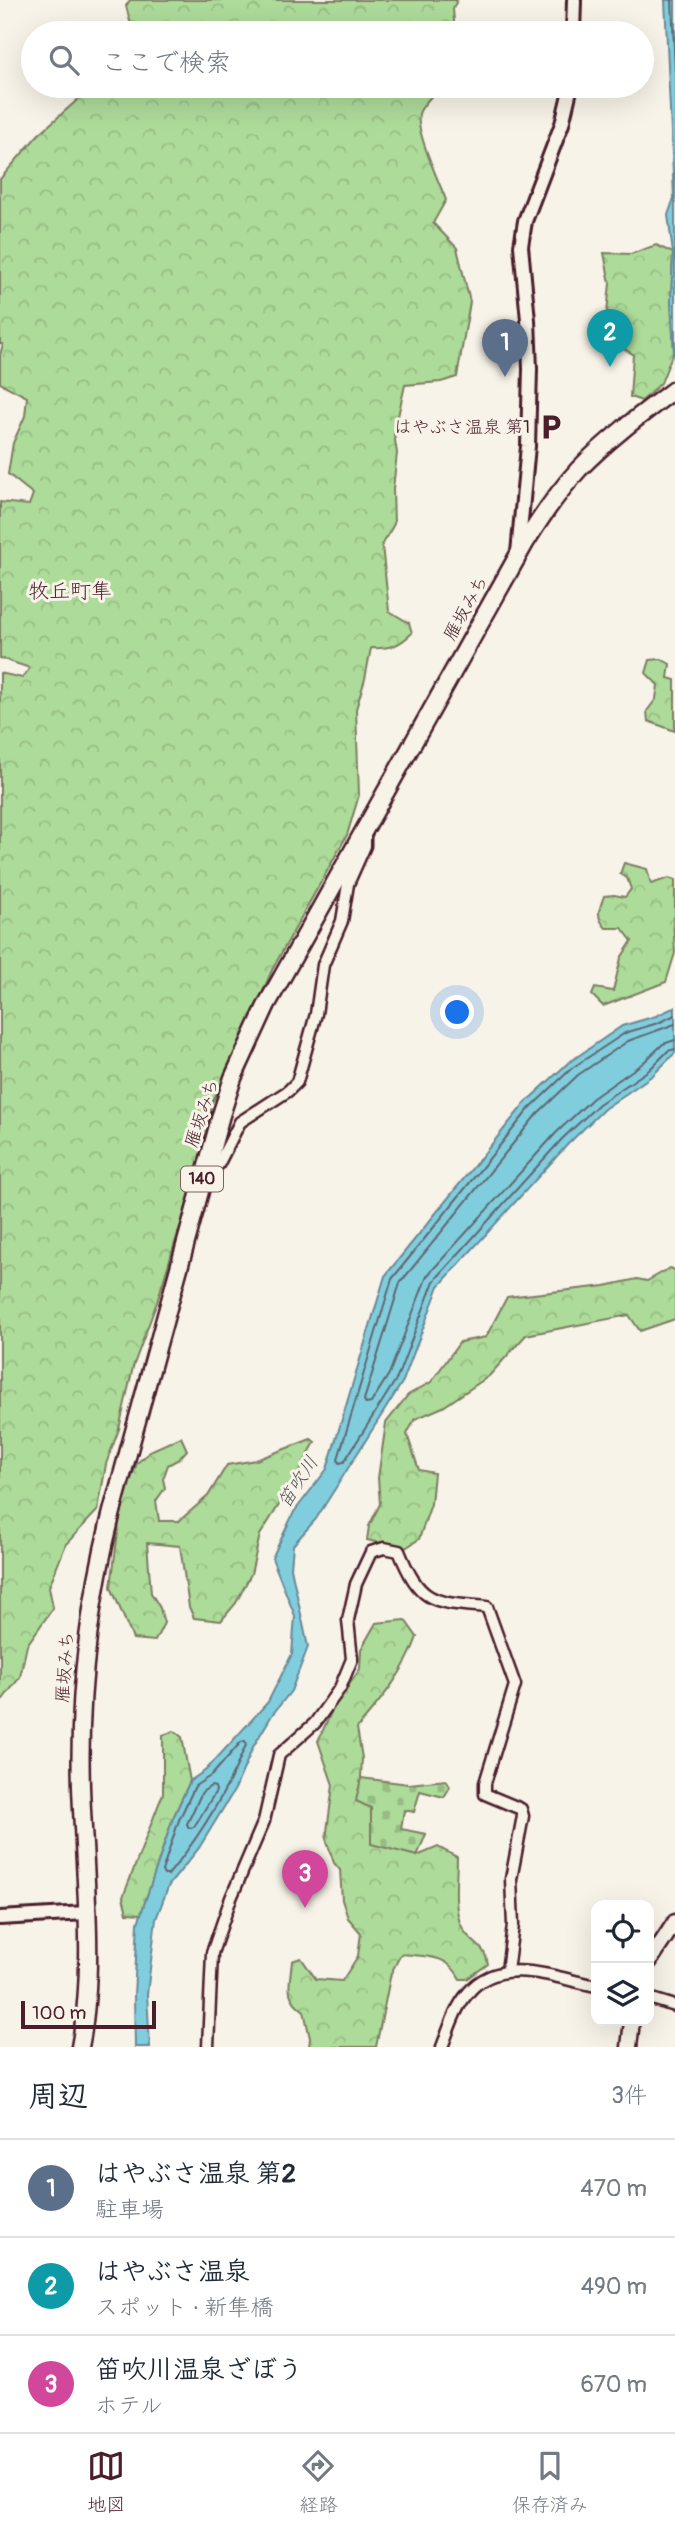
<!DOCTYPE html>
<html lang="ja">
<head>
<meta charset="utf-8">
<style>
	body { margin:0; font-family:Pangolin,"Klee One",sans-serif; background:#f6f6f7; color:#1f2937 }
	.controls { position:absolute; right:21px; bottom:21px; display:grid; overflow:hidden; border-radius:14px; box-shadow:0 7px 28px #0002 }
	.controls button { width:63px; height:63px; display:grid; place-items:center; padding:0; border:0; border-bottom:2px solid #e0e1e3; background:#fff; color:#1f2937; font:35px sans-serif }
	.scale { position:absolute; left:21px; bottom:18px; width:135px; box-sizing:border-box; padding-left:7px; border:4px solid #4a1f2b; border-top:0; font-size:19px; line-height:24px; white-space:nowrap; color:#4a1f2b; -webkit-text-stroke:5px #f7f3e8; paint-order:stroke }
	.you { position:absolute; left:458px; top:1013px; width:24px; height:24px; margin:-18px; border:5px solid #fff; border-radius:50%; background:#1a73e8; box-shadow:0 0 0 10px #1a73e833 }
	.badge { display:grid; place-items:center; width:46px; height:46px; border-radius:50%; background:#4a1f2b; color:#fff; font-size:23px; font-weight:700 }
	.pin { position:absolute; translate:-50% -58px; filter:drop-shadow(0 2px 4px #0008) }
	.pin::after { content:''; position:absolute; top:37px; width:24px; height:21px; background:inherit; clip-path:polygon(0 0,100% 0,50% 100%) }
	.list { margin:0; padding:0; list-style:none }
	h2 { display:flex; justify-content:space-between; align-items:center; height:91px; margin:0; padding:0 28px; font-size:30px }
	h2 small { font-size:23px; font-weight:400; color:#747a83 }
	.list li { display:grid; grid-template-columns:46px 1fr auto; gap:21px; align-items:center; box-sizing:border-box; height:98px; padding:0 28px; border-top:2px solid #e0e1e3 }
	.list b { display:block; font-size:26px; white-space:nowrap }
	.list p { margin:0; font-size:23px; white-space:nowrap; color:#747a83 }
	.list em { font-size:23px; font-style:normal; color:#747a83 }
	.icon { flex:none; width:38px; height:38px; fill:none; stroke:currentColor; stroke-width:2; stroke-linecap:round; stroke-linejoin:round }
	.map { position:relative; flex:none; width:675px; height:2047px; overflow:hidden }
	.search { position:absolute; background:#fff; box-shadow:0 7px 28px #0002; left:21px; right:21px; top:21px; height:77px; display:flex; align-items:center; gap:18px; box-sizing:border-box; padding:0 24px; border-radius:38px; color:#747a83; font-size:26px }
	.sheet { height:385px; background:#fff }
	nav { display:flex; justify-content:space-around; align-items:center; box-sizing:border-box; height:98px; border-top:2px solid #e0e1e3; background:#fff; font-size:19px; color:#747a83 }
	nav a { display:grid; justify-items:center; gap:4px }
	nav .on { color:#4a1f2b }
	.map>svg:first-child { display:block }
	.forest { fill:url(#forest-crowns); stroke:#7c7d62; stroke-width:2 }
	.cemetery { fill:url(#cemetery-stones); stroke:#7c7d62; stroke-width:2 }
	.water { fill:#80cedd; stroke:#6a8896; stroke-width:2 }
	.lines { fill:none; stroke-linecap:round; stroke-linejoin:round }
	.shore { stroke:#606572; stroke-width:2 }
	.minor-casing { stroke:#4a1f2b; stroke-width:15 }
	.tertiary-casing { stroke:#4a1f2b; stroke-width:18 }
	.secondary-casing { stroke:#4a1f2b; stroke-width:19 }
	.trunk-casing { stroke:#4a1f2b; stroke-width:21 }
	.minor { stroke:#f7f3e8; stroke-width:10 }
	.tertiary { stroke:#f7f3e8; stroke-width:12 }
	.secondary { stroke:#f7f3e8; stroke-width:14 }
	.trunk { stroke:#f7f3e8; stroke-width:16 }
	.labels { text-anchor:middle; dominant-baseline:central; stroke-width:6; stroke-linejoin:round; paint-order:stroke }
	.shield { fill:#f7f3e8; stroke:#7e5f64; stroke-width:2 }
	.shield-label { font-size:16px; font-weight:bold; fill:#4a1f2b }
	.poi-label { font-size:18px; fill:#4a1f2b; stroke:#f7f3e8; text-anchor:end }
	.street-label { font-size:18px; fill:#4a1f2b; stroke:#f7f3e8 }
	.water-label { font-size:19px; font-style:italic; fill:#5a5460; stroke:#f7f3e8 }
	.quarter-label { font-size:21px; fill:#4a1f2b; stroke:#f7f3e8 }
</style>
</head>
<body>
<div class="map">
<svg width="675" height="2047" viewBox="0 0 675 2047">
	<defs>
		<pattern id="forest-crowns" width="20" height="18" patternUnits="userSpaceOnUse" patternTransform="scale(1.75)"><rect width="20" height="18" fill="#addb99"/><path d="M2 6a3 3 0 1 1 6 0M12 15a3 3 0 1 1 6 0" fill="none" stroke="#96bc84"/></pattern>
		<pattern id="cemetery-stones" width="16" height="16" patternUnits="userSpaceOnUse" patternTransform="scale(1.75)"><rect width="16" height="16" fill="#addb99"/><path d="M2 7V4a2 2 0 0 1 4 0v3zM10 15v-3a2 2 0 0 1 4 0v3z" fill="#96bc84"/></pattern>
	</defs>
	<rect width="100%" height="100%" fill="#f7f3e8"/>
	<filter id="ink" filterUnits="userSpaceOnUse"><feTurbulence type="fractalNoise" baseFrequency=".0143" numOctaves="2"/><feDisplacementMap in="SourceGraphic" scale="14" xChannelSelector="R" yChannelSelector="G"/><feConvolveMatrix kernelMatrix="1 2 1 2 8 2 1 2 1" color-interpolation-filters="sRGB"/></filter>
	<g filter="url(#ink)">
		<!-- forest -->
		<g class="forest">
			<path d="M130,0H457L453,9L455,33H133L126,6Z"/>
			<path d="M93,86H436C434,98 422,103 419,114C415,130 439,182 446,200L433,223L457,248L470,302L457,377L441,382L405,385L394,434L397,453L393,489L394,524L382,545L389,611L409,623L412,633C399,646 389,649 371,648L365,679L356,709L359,795L347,835L272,970L239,1048L212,1103L198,1167L157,1302L133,1367L119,1429L106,1464L98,1510L66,1544L49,1587L53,1608L27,1645L20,1677L0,1703V673L22,678L30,668L0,658V502L29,505L33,494L8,474L13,443L25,416L27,397L0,383V355L3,344H0V179L38,135Z"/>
			<path d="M656,245L673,253L671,300L674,350L661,383L642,401L630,397L633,354L620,347L618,322L607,313L610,283L604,253L631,254Z"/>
			<path d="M661,659L670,664L668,678L675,680V731L648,721L647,711L656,699L658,685L646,673L650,660Z"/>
			<path d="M624,863L647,869L651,884L669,878L675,880V916L673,919L675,953L666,982L603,1006L592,995L595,988L613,991L621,958L632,941L622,928H606C595,916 599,910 604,896L614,895L625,897L631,889L627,878L620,874Z"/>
			<path d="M670,1268L675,1270V1319L640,1331L629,1315L526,1335L489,1376L443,1407L415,1419L407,1434L419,1470L434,1473L431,1504L419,1539L404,1549L367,1540L369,1526L380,1504L378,1478L386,1423L408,1395L431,1382L460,1342L486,1337L507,1297L605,1286L637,1279L647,1281Z"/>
			<path d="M181,1437L187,1450L179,1459L168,1465L163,1479L165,1488L156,1501L159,1521H179L208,1496L227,1465L256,1460L311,1439L315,1442L296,1478L260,1535L251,1574L236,1603L221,1621L194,1618L189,1607L180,1546L147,1543L151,1593L160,1608L164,1623L155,1641L133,1639L111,1587L121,1507L137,1463L152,1450Z"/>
			<path d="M405,1620L417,1637C405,1672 381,1700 357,1728L362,1758L361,1778L371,1808L417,1856L438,1847L457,1857C457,1878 452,1910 463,1929C471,1944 484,1943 488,1964L467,1979H460C447,1953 427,1957 401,1954L391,1973L376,2047H309L310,2038L304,2011C283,1996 290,1984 292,1961L301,1958L316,1979L342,1981L358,1956L361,1933L348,1918L342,1900L340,1870L334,1863L326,1839L333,1785L318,1741L333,1708L360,1669L361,1649L376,1623Z"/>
			<path d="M174,1731L182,1737L190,1781L173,1818L141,1914L127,1913L123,1897L163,1793V1735Z"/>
		</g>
		<!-- cemetery -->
		<path class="cemetery" d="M361,1778L409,1784L446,1780L450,1787L444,1797L420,1791L414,1812L404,1810L401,1829L426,1834L417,1856L371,1844V1808L356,1801Z"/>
		<!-- water -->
		<g class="water">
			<path d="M665,0H675V370L671,300L673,253L668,215L674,198Z"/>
			<path d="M675,1007V1053L653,1075L604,1109L568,1144L439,1286L403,1381L316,1519L293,1545L291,1568L308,1647L291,1691L272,1715L253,1747L235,1789L199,1848L169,1885L156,1919L147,1994L150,2047H135L134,1995L138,1923L173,1818L190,1781L206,1770L268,1702L292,1654L295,1616L272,1558L294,1512L327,1469L385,1276L525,1103L568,1063L622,1026L656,1016Z"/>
		</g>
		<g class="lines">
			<!-- shore -->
			<g class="shore">
				<path d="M672,0L675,72"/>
				<path d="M675,1015L658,1023L625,1033L572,1068L530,1108L392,1279L338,1459L339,1463L344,1462L397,1378L434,1281L562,1139L599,1104L649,1070L668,1051L675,1049"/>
				<path d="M675,1024L628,1041L578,1075L537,1114L400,1283L364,1400L366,1404L371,1403L389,1374L427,1276L556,1133L593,1098L643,1063L663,1044L675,1040"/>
				<path d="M245,1741L246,1745C226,1793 201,1835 168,1875H164L162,1871L179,1820L195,1786L212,1775L241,1742Z"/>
				<path d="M211,1786L215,1787L216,1791L194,1827L189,1828L187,1824L202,1792Z"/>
			</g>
			<defs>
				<g id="minor">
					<path d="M205,1177L218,1165L240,1122L288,1091L297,1082L316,1014L323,965L342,921L348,884L365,846V835"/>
					<path d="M649,1998L675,2006"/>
					<path d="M208,2047L212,1953L231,1898L264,1821L279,1755L315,1723L340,1688L352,1659L348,1620L356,1584L371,1552L384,1548L399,1551C421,1605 433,1602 487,1607L515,1685L485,1783V1794L521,1809L523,1816L511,1879L513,1925L507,1971"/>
					<path d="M442,2047C449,2029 455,2008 468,1993C500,1954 555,1978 596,1986"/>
				</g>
				<g id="tertiary">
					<path d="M573,33L574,0"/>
					<path d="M518,553L528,446L530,369L528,320L521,246L525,221L562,124L571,86"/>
					<path d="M0,1918L86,1913"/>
				</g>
				<g id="secondary">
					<path d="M649,1962L675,1922"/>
					<path d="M629,2047L632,2021"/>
				</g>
				<path id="trunk" d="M80,2047C96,1965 84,1871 81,1787C78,1692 89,1600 113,1508L221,1115L233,1078L267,1004L525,543C541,517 558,492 579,469C608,439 642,414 675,389"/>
			</defs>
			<!-- minor casing -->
			<use href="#minor" class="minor-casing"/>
			<!-- tertiary casing -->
			<use href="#tertiary" class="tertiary-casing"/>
			<!-- secondary casing -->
			<use href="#secondary" class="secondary-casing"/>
			<!-- trunk casing -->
			<use href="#trunk" class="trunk-casing"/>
			<!-- minor -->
			<use href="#minor" class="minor"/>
			<!-- tertiary -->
			<use href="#tertiary" class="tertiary"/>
			<!-- secondary -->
			<use href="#secondary" class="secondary"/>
			<!-- trunk -->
			<use href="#trunk" class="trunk"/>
		</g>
	</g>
	<!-- icons -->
	<defs>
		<symbol id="parking-bare" viewBox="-9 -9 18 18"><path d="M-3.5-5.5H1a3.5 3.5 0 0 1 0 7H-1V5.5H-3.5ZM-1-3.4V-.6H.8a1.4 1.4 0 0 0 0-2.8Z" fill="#4a1f2b" stroke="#f7f3e8" stroke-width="2.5" paint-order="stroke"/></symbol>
	</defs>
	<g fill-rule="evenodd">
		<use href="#parking-bare" x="532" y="408" width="38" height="38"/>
	</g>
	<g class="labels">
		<!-- shield labels -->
		<rect class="shield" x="181" y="1166.5" width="42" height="25" rx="5"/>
		<g class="shield-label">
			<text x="202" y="1179">140</text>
		</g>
		<!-- poi labels -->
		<g class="poi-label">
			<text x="530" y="427">はやぶさ温泉 第1</text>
		</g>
		<!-- street labels -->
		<g class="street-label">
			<text transform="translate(466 608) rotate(-61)">雁坂みち</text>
			<text transform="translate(202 1113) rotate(-72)">雁坂みち</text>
			<text transform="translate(65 1667) rotate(-86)">雁坂みち</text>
		</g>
		<!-- water labels -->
		<g class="water-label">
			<text transform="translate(298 1482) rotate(-57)">笛吹川</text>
		</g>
		<!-- quarter labels -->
		<g class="quarter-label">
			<text x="70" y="591">牧丘町隼</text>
		</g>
	</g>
</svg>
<div class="controls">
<button><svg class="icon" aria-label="locate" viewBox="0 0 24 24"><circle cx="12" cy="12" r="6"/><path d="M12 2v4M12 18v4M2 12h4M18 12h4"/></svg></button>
<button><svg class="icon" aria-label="layers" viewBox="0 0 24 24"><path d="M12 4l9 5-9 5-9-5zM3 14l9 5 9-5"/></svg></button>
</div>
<div class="scale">100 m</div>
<div class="you"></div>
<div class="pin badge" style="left:505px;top:377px;background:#5c6f8a">1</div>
<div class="pin badge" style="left:610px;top:367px;background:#0f9aa8">2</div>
<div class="pin badge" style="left:305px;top:1908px;background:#d1479c">3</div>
<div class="search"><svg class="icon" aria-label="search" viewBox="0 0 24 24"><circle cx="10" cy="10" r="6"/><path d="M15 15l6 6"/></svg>ここで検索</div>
</div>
<section class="sheet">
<h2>周辺<small>3件</small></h2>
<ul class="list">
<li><span class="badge" style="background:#5c6f8a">1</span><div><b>はやぶさ温泉 第2</b><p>駐車場</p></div><em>470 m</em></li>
<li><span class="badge" style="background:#0f9aa8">2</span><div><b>はやぶさ温泉</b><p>スポット · 新隼橋</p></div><em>490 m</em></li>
<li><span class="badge" style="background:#d1479c">3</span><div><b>笛吹川温泉ざぼう</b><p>ホテル</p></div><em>670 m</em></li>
</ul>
</section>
<nav>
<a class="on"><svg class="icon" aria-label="map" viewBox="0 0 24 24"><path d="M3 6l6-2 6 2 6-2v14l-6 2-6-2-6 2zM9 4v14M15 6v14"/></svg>地図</a>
<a><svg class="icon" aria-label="directions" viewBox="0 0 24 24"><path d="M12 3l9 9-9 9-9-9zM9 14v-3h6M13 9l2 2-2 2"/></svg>経路</a>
<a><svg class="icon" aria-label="saved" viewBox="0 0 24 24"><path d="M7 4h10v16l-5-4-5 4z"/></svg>保存済み</a>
</nav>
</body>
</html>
